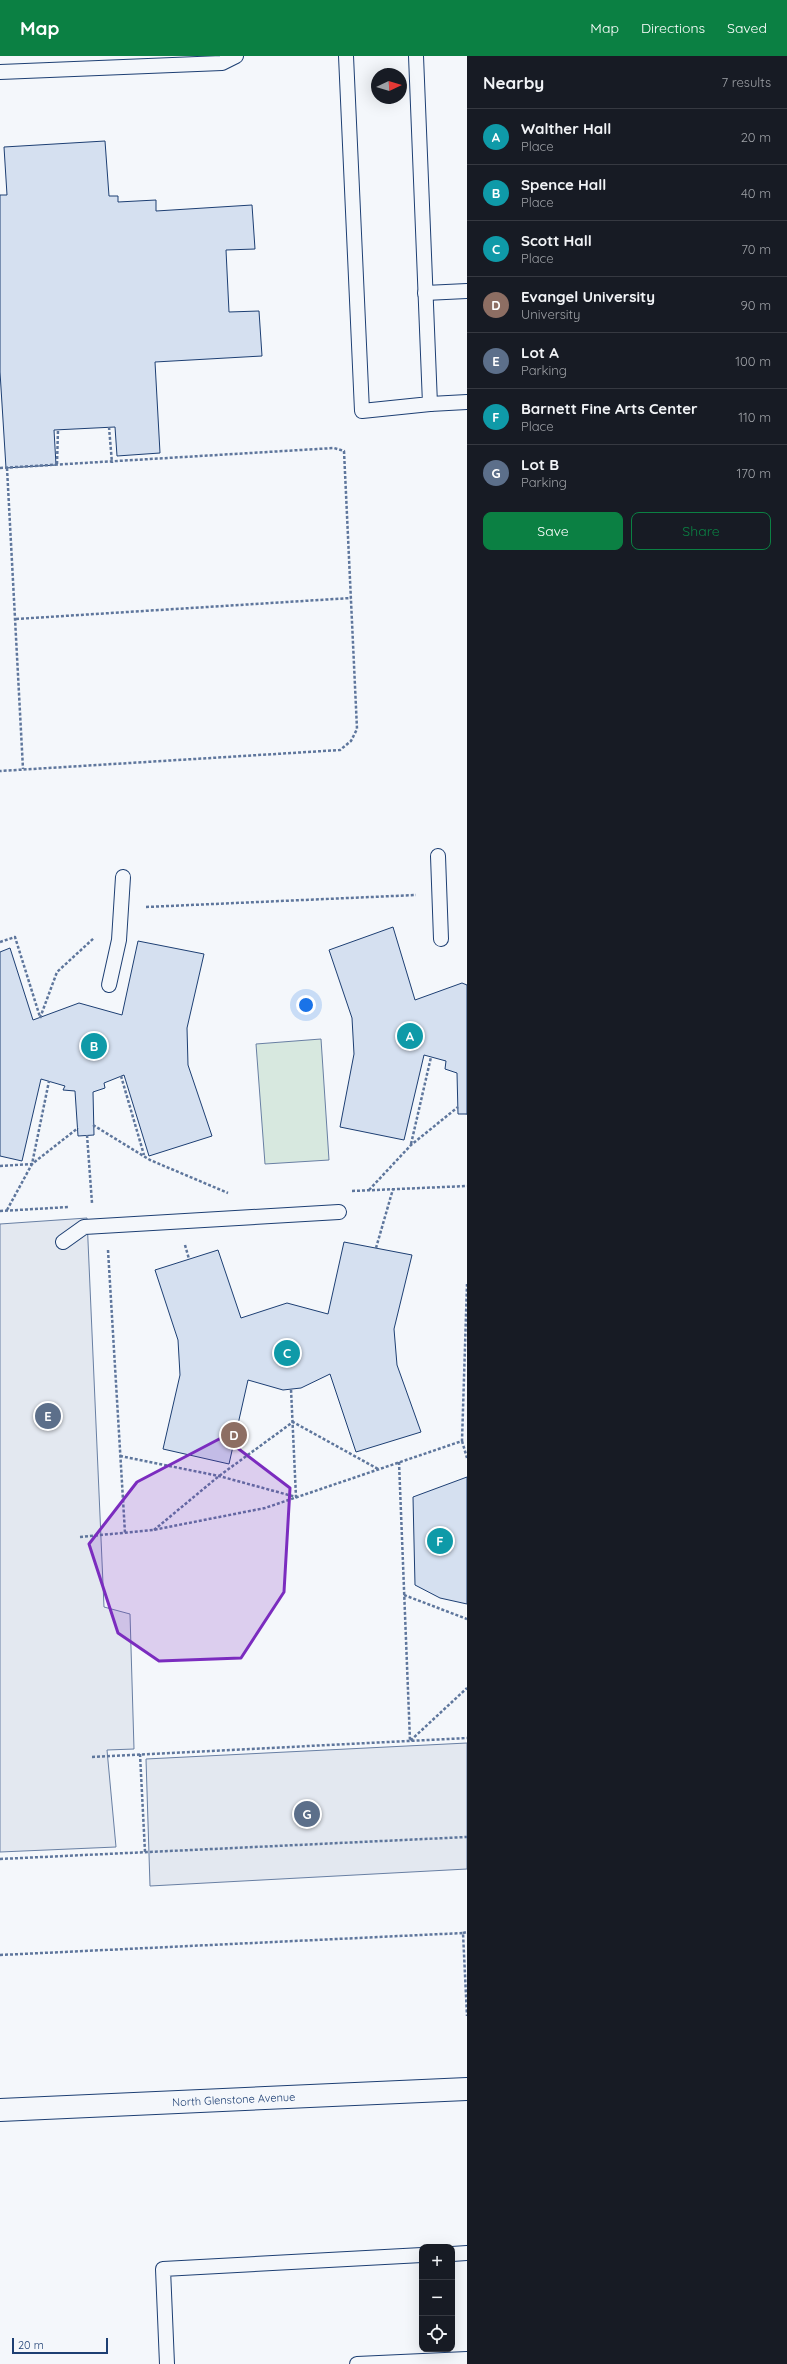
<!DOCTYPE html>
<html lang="en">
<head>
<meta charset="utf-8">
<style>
	body { margin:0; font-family:Quicksand,sans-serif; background:#20242c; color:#f1f3f6 }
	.controls { position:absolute; right:12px; bottom:12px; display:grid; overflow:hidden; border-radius:8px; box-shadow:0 4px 16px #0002 }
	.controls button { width:36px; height:36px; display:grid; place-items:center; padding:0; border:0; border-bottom:1px solid #363941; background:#171b24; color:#f1f3f6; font:20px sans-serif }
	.compass { position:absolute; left:371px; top:12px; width:36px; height:36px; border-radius:50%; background:#171b24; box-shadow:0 4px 16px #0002; rotate:86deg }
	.scale { position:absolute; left:12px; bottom:10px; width:96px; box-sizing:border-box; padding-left:4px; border:2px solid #1d3f73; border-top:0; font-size:11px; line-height:14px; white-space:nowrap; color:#1d3f73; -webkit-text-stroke:3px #f4f7fb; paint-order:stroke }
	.you { position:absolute; left:306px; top:949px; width:14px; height:14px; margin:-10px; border:3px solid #fff; border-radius:50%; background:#1a73e8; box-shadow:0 0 0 6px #1a73e833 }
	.badge { display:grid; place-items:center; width:26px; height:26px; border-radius:50%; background:#0b8043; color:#fff; font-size:13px; font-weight:700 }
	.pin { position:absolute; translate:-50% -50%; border:2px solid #fff; box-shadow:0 1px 4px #0006 }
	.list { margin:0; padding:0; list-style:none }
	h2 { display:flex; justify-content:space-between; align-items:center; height:52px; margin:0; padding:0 16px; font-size:17px }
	h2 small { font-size:13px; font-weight:400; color:#9ea1a6 }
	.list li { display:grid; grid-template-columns:26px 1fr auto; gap:12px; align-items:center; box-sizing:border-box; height:56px; padding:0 16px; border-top:1px solid #363941 }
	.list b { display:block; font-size:15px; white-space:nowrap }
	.list p { margin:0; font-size:13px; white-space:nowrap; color:#9ea1a6 }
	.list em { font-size:13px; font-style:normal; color:#9ea1a6 }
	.actions { display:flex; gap:8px; padding:12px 16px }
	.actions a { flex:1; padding:9px 0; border:1px solid #0b8043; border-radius:8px; text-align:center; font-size:14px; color:#0b8043 }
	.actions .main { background:#0b8043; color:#fff }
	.icon { flex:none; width:22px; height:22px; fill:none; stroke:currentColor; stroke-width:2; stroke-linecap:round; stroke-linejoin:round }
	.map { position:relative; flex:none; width:467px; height:2308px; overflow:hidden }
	header { display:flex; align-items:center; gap:24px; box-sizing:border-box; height:56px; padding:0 20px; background:#0b8043; color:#fff }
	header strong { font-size:19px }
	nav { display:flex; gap:22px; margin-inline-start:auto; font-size:14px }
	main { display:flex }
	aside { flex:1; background:#171b24 }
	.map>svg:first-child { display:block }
	.green { fill:#d7e8df; stroke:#687fa3 }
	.parking { fill:#e3e8f0; stroke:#687fa3 }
	.building { fill:#d5e0f0; stroke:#1d3f73 }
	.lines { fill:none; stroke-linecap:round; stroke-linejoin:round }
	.lane-casing { stroke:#1d3f73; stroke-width:16 }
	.primary-casing { stroke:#1d3f73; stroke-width:24 }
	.path { stroke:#5e769c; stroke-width:2.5; stroke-dasharray:3 2; stroke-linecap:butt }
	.lane { stroke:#f4f7fb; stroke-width:14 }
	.primary { stroke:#f4f7fb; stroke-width:22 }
	.marked { fill:#7b2cbf; fill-opacity:0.2; stroke:#7b2cbf; stroke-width:3; stroke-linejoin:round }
	.labels { text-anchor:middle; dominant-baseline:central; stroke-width:3; stroke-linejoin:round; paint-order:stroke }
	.street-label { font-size:11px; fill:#1d3f73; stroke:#f4f7fb }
</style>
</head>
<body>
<header>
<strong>Map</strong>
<nav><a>Map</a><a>Directions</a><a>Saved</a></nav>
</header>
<main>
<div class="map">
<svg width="467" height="2308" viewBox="0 0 467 2308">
	<rect width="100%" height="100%" fill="#f4f7fb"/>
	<!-- green -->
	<path class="green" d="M321,983L329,1104L265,1108L256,988Z"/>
	<!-- parking -->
	<g class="parking">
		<path d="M87,1162L104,1551L130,1558L134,1693L107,1694L116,1791L0,1796V1168Z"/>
		<path d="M467,1687V1813L150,1830L146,1703Z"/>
	</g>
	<!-- building -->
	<g class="building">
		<path d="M105,85L109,140H118V146L156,144V155L252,149L255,193L226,194L229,256L259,255L262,300L155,306L160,397L117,400L115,371L54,374L56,409L6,412L0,316V139H7L4,91Z"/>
		<path d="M393,871L415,944L462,927L467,929V1058H458L457,1017L445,1013L446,1005L424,999L404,1084L340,1071L354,998L352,962L329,894Z"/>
		<path d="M138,885L204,898L187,972L188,1009L212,1080L149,1100L124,1019L104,1027L105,1032L93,1036L94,1079L78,1080L75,1035L63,1034L65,1030L41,1023L22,1105L0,1100V896L10,892L33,964L79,947L122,959Z"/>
		<path d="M344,1186L412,1199L394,1273L397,1309L421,1376L356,1396L330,1318L301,1332L283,1334L248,1324L229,1408L163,1393L180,1319L178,1284L155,1214L218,1194L241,1262L287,1247L328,1258Z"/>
		<path d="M467,1421V1548L440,1542L415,1529L413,1441Z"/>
	</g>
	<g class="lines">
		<defs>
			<g id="lane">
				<path d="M346,0L362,355L430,348L416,0"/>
				<path d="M0,16L222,7L236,0"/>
				<path d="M425,237L467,235"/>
				<path d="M430,348L467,346"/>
				<path d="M438,800L441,883"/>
				<path d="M109,929L119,884L123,821"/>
				<path d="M63,1186L84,1171L339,1156"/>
				<path d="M452,2198L467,2197"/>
				<path d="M167,2308L163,2213L422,2199"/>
				<path d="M357,2308L467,2303"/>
			</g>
			<g id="primary">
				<path id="s1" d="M0,2054L467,2033"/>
			</g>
		</defs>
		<!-- lane casing -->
		<use href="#lane" class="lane-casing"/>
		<!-- primary casing -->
		<use href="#primary" class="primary-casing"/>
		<!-- path -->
		<g class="path">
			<path d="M109,371L112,407"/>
			<path d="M57,408L58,374"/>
			<path d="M0,412L334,392L344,395L357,673L351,685L340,694L0,715"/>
			<path d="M7,412L23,713"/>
			<path d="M16,563L351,542"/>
			<path d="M146,851L416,839"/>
			<path d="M0,886L15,881L40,961"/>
			<path d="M40,962L57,916L94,882"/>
			<path d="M121,1020L144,1099"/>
			<path d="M467,1058V1059"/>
			<path d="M93,1069L150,1104L228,1137"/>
			<path d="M87,1079L92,1147"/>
			<path d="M411,1088L431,1001"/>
			<path d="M0,1110L32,1108L78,1072"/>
			<path d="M369,1134L411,1089L458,1051"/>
			<path d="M352,1135L467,1130"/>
			<path d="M7,1154L32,1108L49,1025"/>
			<path d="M0,1155L69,1151"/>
			<path d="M185,1189L189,1203"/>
			<path d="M376,1192L393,1133"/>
			<path d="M108,1194L125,1477"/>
			<path d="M462,1385L467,1402"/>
			<path d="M120,1400L219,1420L296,1441L291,1333"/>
			<path d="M399,1406L410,1685L467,1632"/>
			<path d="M154,1474L219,1420L293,1366L378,1413"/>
			<path d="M80,1481L153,1474L265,1452L462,1385L467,1228"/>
			<path d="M404,1539L467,1563"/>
			<path d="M140,1698L145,1796"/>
			<path d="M92,1701L467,1682"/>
			<path d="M0,1803L467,1781"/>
			<path d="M463,1877L467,1876"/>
			<path d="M0,1899L463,1877L467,1960"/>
		</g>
		<!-- lane -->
		<use href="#lane" class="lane"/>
		<!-- primary -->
		<use href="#primary" class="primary"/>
	</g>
	<!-- marked area -->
	<path class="marked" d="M223,1381L290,1432L284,1536L241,1602L159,1605L118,1577L89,1488L137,1426Z"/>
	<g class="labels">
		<!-- street labels -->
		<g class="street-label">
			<text stroke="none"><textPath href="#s1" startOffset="234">North Glenstone Avenue</textPath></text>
		</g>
	</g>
</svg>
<div class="controls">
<button>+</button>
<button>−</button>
<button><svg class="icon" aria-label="locate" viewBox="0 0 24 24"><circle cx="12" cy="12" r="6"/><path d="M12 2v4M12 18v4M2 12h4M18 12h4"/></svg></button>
</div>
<svg class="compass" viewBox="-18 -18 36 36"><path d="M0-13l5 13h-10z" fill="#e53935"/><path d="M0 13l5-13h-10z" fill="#9ea1a6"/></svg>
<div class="scale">20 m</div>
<div class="you"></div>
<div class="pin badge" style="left:410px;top:980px;background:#0f9aa8">A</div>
<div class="pin badge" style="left:94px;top:990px;background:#0f9aa8">B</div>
<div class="pin badge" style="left:287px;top:1297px;background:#0f9aa8">C</div>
<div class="pin badge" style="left:234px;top:1379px;background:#8d6e63">D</div>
<div class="pin badge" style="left:48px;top:1360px;background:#5c6f8a">E</div>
<div class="pin badge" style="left:440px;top:1485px;background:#0f9aa8">F</div>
<div class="pin badge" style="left:307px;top:1758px;background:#5c6f8a">G</div>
</div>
<aside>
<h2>Nearby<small>7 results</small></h2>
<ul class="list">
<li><span class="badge" style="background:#0f9aa8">A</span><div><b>Walther Hall</b><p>Place</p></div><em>20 m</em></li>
<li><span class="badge" style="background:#0f9aa8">B</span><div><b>Spence Hall</b><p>Place</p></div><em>40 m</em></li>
<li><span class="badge" style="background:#0f9aa8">C</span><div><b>Scott Hall</b><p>Place</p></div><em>70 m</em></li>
<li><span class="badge" style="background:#8d6e63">D</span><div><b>Evangel University</b><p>University</p></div><em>90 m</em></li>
<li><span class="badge" style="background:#5c6f8a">E</span><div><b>Lot A</b><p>Parking</p></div><em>100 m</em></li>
<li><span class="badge" style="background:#0f9aa8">F</span><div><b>Barnett Fine Arts Center</b><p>Place</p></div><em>110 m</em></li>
<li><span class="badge" style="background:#5c6f8a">G</span><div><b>Lot B</b><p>Parking</p></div><em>170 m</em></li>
</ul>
<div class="actions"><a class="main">Save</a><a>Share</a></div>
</aside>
</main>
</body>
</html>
